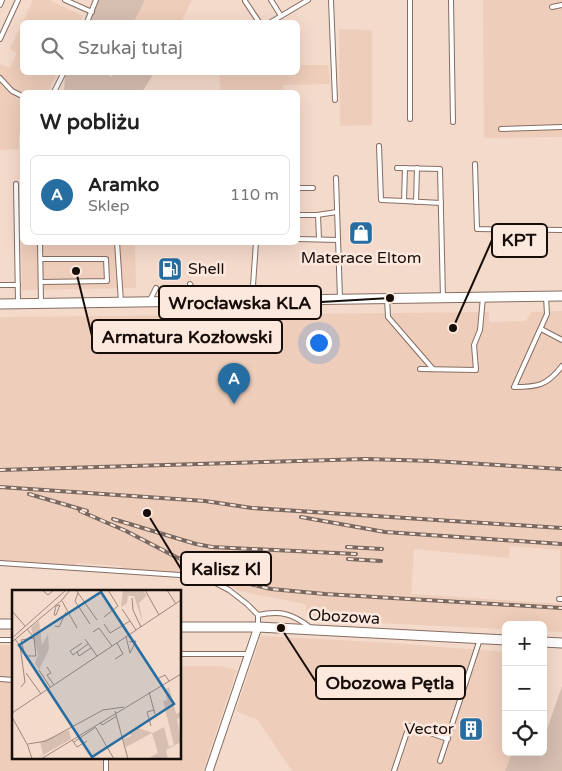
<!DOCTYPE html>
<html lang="pl">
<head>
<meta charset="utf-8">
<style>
	body { margin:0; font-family:"Varela Round",sans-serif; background:#f2f2f2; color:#222 }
	.controls { position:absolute; right:15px; bottom:15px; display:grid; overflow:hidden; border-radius:8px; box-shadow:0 5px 20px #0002 }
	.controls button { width:45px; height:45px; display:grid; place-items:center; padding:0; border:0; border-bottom:1px solid #e0e0e0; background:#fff; color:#222; font:25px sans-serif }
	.you { position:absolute; left:318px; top:342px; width:18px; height:18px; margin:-12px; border:4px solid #fff; border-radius:50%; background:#1a73e8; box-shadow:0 0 0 8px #1a73e833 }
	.badge { display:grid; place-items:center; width:32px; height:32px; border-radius:50%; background:#266da1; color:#fff; font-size:16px; font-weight:700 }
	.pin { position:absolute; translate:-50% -41px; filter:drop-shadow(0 1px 2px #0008) }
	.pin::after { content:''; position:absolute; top:26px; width:18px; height:15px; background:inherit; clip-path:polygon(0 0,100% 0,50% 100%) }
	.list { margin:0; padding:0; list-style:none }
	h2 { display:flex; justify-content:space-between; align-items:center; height:65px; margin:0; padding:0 20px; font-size:21px }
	h2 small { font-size:16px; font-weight:400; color:#767676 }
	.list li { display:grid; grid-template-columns:32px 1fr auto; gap:15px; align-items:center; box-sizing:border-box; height:80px; margin:0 10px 10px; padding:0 10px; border:1px solid #e0e0e0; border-radius:8px }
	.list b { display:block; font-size:19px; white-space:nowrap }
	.list p { margin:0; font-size:16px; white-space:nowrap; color:#767676 }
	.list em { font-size:16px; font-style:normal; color:#767676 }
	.icon { flex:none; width:28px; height:28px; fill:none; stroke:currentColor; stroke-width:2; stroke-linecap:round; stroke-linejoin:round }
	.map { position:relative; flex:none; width:562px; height:771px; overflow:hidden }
	.search { position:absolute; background:#fff; box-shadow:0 5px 20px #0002; left:20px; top:20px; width:280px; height:55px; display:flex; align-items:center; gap:12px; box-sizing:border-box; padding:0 18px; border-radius:8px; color:#767676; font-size:19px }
	.panel { position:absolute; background:#fff; box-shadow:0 5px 20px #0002; left:20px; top:90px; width:280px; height:155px; border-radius:8px }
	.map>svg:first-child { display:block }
	.built { fill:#eecdba }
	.green { fill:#d6beb1 }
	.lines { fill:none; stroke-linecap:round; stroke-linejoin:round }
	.service-casing { stroke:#856e62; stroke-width:6 }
	.minor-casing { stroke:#856e62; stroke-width:9 }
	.tertiary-casing { stroke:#856e62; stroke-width:11 }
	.service { stroke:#fff; stroke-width:4 }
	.minor { stroke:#fff; stroke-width:7 }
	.tertiary { stroke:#fff; stroke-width:9 }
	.rail-casing { stroke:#79685f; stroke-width:4 }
	.rail { stroke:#fde8dd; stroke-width:2; stroke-dasharray:5.5; stroke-linecap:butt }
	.labels { text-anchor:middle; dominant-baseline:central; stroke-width:5; stroke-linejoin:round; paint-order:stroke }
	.poi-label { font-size:16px; fill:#170e0a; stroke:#fde8dd }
	.street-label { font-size:16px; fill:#170e0a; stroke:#fde8dd }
	.inset-road { fill:none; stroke:#9c887e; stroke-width:1 }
	.view { fill:#266da1; fill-opacity:0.15; stroke:#266da1; stroke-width:2.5 }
	.inset-edge { fill:none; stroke:#170e0a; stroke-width:2.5 }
	.leader { fill:none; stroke:#170e0a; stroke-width:2 }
	.callout-dot { fill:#170e0a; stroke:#fde8dd; stroke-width:2 }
	.callout { fill:#fde8dd; stroke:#170e0a; stroke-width:2 }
	.callout-label { font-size:18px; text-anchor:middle; font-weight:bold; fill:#170e0a }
</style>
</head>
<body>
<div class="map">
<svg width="562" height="771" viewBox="0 0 562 771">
	<rect width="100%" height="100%" fill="#f4dacb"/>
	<!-- built -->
	<g class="built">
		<path d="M33,0H49L83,16L80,22H23Z"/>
		<path d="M145,0H192L181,22H134Z"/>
		<path d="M483,0H562V137L484,138Z"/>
		<path d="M22,23V72L57,73L48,92H22V131L19,133V149L0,150V64L10,68L17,53L10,49Z"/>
		<path d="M339,29L372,30V125L340,126Z"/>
		<path d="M298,65H328L330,84L283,85V92H221L219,73L298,72Z"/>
		<path d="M22,181V242L135,243L136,288L22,290L20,183Z"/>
		<path d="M562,311V596H560V550L510,546L509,558L414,549L411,594L562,604V632L543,631V625H506V629L311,620L308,619L305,604L239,591L223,580L125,573L121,566L78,563L74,565L0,560V317L489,312V322L526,321L531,312Z"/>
		<path d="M261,636L392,643L506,652V752H512L505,771H292L258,720L236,711Z"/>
		<path d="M0,645L14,646V757H180V666H220L237,670L203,771H0Z"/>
	</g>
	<!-- green -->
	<g class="green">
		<path d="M99,0H145L134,22H90Z"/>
		<path d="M67,73H111L109,77L117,73H154L142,92H64L65,77Z"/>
		<path d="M562,686V771H505L512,752H543V732H546Z"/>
	</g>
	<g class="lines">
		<defs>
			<g id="service">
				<path d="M65,0L92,12"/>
				<path d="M271,0L281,16"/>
				<path d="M331,0L335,100"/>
				<path d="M451,0L453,122"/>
				<path d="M245,1L259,22"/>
				<path d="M0,5L2,0"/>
				<path d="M552,7L562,5"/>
				<path d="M87,22L96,0"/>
				<path d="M271,22L308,0"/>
				<path d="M0,39L18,0"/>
				<path d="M0,78L12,91L22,96"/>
				<path d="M54,92L64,72"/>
				<path d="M410,119V0"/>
				<path d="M501,129L562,127"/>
				<path d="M379,146L381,200L404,201"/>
				<path d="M475,164L477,229L562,230"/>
				<path d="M397,168L440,169L443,298"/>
				<path d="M405,168L404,201L441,203"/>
				<path d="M336,178L340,299"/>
				<path d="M16,184L18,302"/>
				<path d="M298,188H313"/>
				<path d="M416,202L417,168"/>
				<path d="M298,215H317L337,212"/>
				<path d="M318,215L319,239"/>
				<path d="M298,239L338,240"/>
				<path d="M40,242L41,303"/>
				<path d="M117,242L121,302"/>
				<path d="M41,282L107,281L106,259H41"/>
				<path d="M190,284L198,301"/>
				<path d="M0,285H18"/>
				<path d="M546,297L547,314L514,387C537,387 547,386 562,366"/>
				<path d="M387,298L388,317L433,369"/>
				<path d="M252,300L256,242"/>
				<path d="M149,302L156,288"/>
				<path d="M541,329L562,340"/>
				<path d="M420,369L476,370L474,345L480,330L483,297"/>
				<path d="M0,563L195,576L208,579L229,590L247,604L258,615V627"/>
				<path d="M559,599H562"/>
				<path d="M258,615C281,610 293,614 311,628"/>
				<path d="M0,640H14"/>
				<path d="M180,654H248"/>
				<path d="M0,679L14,680"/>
				<path d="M440,761L480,639"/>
				<path d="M106,771V757"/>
				<path d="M394,771L409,726L448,739"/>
			</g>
			<path id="minor" d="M209,771L258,627"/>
			<g id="tertiary">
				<path d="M0,304L562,296"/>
				<path d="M0,624H14"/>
				<path d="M180,627H258L506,640"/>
				<path d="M543,642L562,643"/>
			</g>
		</defs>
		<!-- service casing -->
		<use href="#service" class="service-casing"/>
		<!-- minor casing -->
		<use href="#minor" class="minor-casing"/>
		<!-- tertiary casing -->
		<use href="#tertiary" class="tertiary-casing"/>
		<!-- service -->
		<use href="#service" class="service"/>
		<!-- minor -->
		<use href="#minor" class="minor"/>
		<!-- tertiary -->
		<use href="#tertiary" class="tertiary"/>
		<defs>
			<g id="rail">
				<path d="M0,470L366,459L433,461L562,469"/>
				<path d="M0,487L205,501L252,508L562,528"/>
				<path d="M29,494L87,511"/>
				<path d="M80,511L126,531L176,557L204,569L250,584L271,589L325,594L562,608"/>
				<path d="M301,517L385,532L562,544"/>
				<path d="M113,519L196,544L212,547L356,554"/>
				<path d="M347,547L382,549"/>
				<path d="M348,559L381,561"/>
			</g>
		</defs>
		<!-- rail casing -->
		<use href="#rail" class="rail-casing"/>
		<!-- rail -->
		<use href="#rail" class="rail"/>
	</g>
	<!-- icons -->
	<defs>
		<symbol id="shop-square" viewBox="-11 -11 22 22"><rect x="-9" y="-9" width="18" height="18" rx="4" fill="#266da1" stroke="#fde8dd"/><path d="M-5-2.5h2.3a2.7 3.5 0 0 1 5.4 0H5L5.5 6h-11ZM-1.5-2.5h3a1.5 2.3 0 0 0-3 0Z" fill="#fff"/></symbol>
		<symbol id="fuel-square" viewBox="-11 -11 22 22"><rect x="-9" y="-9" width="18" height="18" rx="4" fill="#266da1" stroke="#fde8dd"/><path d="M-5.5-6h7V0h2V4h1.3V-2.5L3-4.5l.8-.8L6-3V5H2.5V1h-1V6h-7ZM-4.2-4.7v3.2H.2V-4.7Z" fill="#fff"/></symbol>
		<symbol id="building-square" viewBox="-11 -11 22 22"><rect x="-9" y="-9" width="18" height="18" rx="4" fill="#266da1" stroke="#fde8dd"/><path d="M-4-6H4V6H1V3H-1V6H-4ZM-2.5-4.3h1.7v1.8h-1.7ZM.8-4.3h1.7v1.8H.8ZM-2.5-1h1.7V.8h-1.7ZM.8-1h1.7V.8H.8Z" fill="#fff"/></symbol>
	</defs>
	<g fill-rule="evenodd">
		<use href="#shop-square" x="347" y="219" width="28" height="28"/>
		<use href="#fuel-square" x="156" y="255" width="28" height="28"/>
		<use href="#building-square" x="457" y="715" width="28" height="28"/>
	</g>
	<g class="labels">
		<!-- poi labels -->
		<g class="poi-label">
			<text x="361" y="258">Materace Eltom</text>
			<text x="188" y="269" text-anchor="start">Shell</text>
			<text x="454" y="729" text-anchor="end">Vector</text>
		</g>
		<!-- street labels -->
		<g class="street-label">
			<text transform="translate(344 617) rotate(3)">Obozowa</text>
		</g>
	</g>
	<!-- overview -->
	<g transform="translate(12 590)">
		<rect width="169" height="169" fill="#f4dacb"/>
		<path d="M111,0H130L135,5L127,13L131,33L122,6H116L115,13L109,17ZM27,31L30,55L36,44L37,59L27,80L23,73L26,65L19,37ZM157,97L164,124L169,122V127L165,129L169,152L154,160L156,169H135L146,163L140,143L114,157L111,149L119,146L118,143L126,138L141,143L152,137L157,157L162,155L151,111L155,110L153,100ZM57,140L59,149L24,169L31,164L28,152Z" fill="#d6beb1"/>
		<path class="inset-road" d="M30,0L36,5L42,0M64,0L85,30M133,0L147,25M155,0L164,14M66,3L63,11L78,34M120,8L121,20L129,37M50,11L65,38M48,15L44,25H42L44,16ZM110,19L124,40M0,21L13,36M92,27L106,16L96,0M92,34L98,43L118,31M43,36L47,37L54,22M15,39L21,46L22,48L24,66H13L9,50L22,48M81,42L87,38L100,56M114,47L118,63L124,51L117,52M0,48L54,0M3,49L8,56L13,92L9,97M73,49L85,66M0,52L50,10L58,0M76,54L65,62L67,66L79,58M65,62L61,65L58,61L70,53M103,69L111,64L105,53M35,77L39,83L35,85L42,95M27,80L38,97M14,83L29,104M145,89L153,85L157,91M137,102L143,124M103,121L116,169M0,123L169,10M0,127L16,156L20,169M88,132L90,135L105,126M139,136L135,122L142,120M84,138L102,169M60,150L65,157L75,151M62,152L84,137M16,154L34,151L91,120L112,117M29,169L169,84"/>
		<path class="view" d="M89,2L162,114L80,167L7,55Z"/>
		<rect width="169" height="169" class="inset-edge"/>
	</g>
	<!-- callouts -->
	<path class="leader" d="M453 328L492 240M390 298L321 302M76 271L92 336M147 513L181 569M281 628L316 682"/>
	<g class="callout-dot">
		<circle cx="453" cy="328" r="5"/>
		<circle cx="390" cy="298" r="5"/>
		<circle cx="76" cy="271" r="5"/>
		<circle cx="147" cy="513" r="5"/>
		<circle cx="281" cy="628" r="5"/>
	</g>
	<g class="callout">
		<rect x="492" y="224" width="55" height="33" rx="5"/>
		<rect x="159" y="286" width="162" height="33" rx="5"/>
		<rect x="92" y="320" width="190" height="33" rx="5"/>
		<rect x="181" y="552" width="90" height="33" rx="5"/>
		<rect x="316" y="666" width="149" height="33" rx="5"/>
	</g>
	<g class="callout-label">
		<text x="519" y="246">KPT</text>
		<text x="240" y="309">Wrocławska KLA</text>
		<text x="187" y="343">Armatura Kozłowski</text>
		<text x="226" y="575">Kalisz Kl</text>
		<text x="390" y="689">Obozowa Pętla</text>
	</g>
</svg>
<div class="controls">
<button>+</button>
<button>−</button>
<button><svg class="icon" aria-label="locate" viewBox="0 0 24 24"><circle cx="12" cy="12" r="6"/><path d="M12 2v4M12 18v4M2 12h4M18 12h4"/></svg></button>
</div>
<div class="you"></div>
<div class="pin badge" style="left:234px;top:404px">A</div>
<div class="search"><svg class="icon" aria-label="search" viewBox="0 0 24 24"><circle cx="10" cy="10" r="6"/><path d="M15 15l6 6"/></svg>Szukaj tutaj</div>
<section class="panel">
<h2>W pobliżu<small></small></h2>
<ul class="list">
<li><span class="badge">A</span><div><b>Aramko</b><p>Sklep</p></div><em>110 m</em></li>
</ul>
</section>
</div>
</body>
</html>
